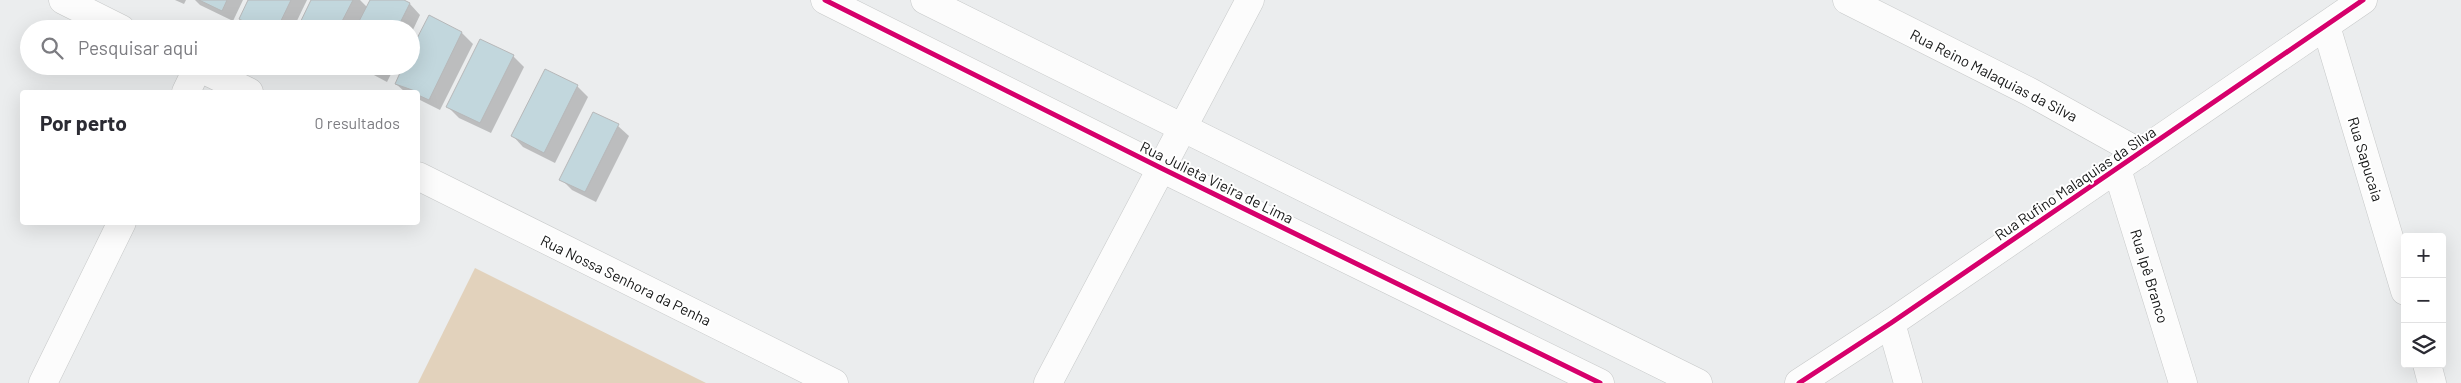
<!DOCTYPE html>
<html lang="pt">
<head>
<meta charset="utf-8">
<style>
	body { margin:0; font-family:Barlow,sans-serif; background:#f2f2f3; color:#2b2b33 }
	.controls { position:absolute; right:15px; bottom:15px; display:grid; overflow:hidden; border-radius:5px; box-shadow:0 5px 20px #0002 }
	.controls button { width:45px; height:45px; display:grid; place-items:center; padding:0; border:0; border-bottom:1px solid #e1e1e2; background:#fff; color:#2b2b33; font:25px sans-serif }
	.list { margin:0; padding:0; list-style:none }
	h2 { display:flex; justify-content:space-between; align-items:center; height:65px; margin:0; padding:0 20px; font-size:21px }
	h2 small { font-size:16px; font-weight:400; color:#7c7c81 }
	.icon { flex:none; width:28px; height:28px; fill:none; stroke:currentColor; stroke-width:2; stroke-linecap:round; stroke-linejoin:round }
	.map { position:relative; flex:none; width:2461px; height:383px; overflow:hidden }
	.search { position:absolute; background:#fff; box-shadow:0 5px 20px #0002; left:20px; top:20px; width:400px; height:55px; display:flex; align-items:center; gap:12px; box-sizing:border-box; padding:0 18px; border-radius:28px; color:#7c7c81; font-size:19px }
	.panel { position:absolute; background:#fff; box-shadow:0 5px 20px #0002; left:20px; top:90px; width:400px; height:135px; border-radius:5px }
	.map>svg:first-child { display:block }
	.green { fill:#e2d2bc }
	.shadow { fill:#0003 }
	.building { fill:#c2d7dd; stroke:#b7b8b9 }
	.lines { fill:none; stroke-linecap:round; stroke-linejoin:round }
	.minor-casing { stroke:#c7c9c9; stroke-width:29 }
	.minor { stroke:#fcfcfc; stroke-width:28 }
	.cycleway-casing { stroke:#fff; stroke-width:8 }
	.cycleway { stroke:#d6006c; stroke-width:5 }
	.labels { text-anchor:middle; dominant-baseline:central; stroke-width:4; stroke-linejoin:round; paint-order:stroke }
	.street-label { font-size:15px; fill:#141515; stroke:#fff }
</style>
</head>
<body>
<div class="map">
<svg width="2461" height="383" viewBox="0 0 2461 383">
	<rect width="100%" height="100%" fill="#ebedee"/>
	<!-- green -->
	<path class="green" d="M475,268L706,383H418Z"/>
	<!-- shadow -->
	<g class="shadow">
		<path d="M175,0H186L184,4Z"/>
		<path d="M195,0H243L233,21L200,5Z"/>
		<path d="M250,0H307L293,29H251L241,18Z"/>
		<path d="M312,0H360L367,7L371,0H401L410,4L420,15L411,34V29H298Z"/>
		<path d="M429,17L462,33L473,44L440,110L418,99V92H405L396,84L411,66Z"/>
		<path d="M513,56L524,67L491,133L459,118L448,107Z"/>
		<path d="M320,66H336L333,73Z"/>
		<path d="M357,66H395L387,82Z"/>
		<path d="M577,86L588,97L555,163L523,147L513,136Z"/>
		<path d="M594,113L618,126L629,136L596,202L572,190L561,179Z"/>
	</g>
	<!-- building -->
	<g class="building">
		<path d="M199,0H227L222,11Z"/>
		<path d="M248,0H291L277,29H259L239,19Z"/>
		<path d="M311,0H353L338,29H297Z"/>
		<path d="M370,0H404L410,3L397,29H355Z"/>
		<path d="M429,15L462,32L429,100L418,95V92L395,84L403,66H411V50Z"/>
		<path d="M480,39L514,55L480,123L446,107Z"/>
		<path d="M545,69L578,85L544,153L511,136Z"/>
		<path d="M593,112L619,124L585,192L559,180Z"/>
	</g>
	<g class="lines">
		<defs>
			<g id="minor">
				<path d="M63,0L121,29"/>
				<path d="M825,0L1161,168L1600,383"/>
				<path d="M925,0L1698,383"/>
				<path d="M1847,0L2030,92L2140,153"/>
				<path d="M2326,26L2405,291"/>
				<path d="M196,66L249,92"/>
				<path d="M186,92L198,67"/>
				<path d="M2117,169L2183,383"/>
				<path d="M418,176L834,383"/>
				<path d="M1891,323L1908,383"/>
				<path d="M2427,364L2432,383"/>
				<path d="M43,383L122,222"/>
				<path d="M1048,383L1250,0"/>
				<path d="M1799,383L1891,323L2363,0"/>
			</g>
		</defs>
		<!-- minor casing -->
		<use href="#minor" class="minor-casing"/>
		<!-- minor -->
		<use href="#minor" class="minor"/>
		<defs>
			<g id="cycleway">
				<path d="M825,0L1161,168L1600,383"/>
				<path d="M1799,383L1891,323L2363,0"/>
			</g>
		</defs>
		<!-- cycleway casing -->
		<use href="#cycleway" class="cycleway-casing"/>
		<!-- cycleway -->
		<use href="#cycleway" class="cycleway"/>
	</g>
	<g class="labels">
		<!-- street labels -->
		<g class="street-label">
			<text transform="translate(1994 75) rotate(27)">Rua Reino Malaquias da Silva</text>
			<text transform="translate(2366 159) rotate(73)">Rua Sapucaia</text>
			<text transform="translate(1217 182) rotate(26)">Rua Julieta Vieira de Lima</text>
			<text transform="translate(2075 183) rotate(-34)">Rua Rufino Malaquias da Silva</text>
			<text transform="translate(2150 276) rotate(73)">Rua Ipê Branco</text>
			<text transform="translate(626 280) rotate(26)">Rua Nossa Senhora da Penha</text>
		</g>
	</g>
</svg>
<div class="controls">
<button>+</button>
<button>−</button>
<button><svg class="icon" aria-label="layers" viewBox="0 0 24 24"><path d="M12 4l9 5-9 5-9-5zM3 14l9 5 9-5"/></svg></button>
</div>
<div class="search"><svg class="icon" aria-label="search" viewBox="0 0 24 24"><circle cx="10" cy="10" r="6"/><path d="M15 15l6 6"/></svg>Pesquisar aqui</div>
<section class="panel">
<h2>Por perto<small>0 resultados</small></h2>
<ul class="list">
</ul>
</section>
</div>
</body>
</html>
